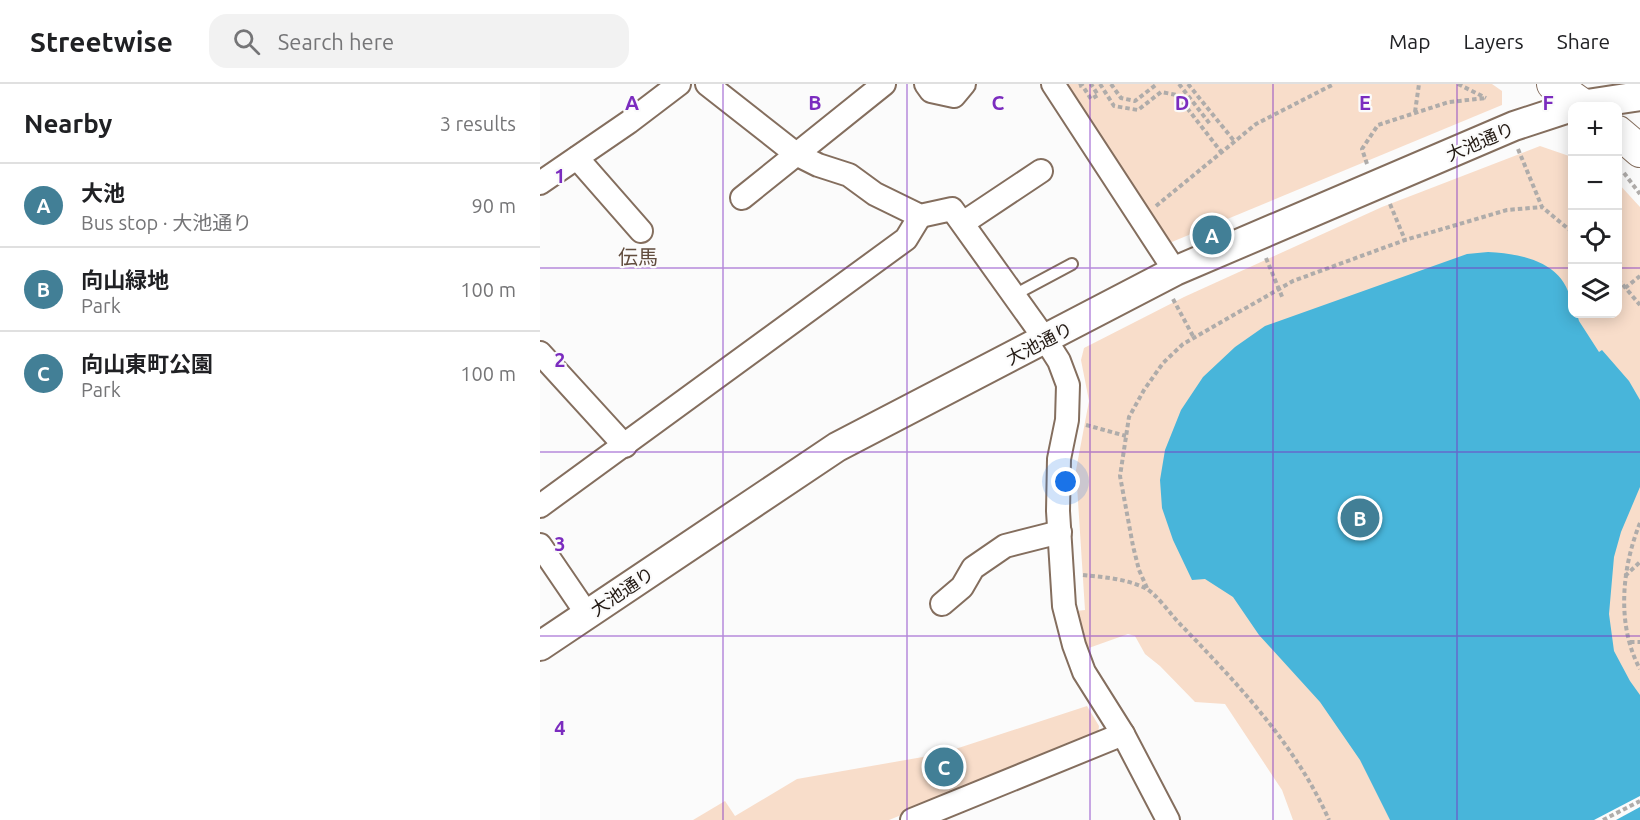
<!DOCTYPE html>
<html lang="en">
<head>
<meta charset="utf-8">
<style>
	body { margin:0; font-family:Ubuntu,"Noto Sans JP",sans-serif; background:#f2f2f2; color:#202124 }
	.controls { position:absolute; right:18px; top:18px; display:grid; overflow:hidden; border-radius:12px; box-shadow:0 3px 15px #0003 }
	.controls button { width:54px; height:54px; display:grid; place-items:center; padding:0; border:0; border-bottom:2px solid #e0e0e0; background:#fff; color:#202124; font:30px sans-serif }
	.you { position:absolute; left:526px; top:398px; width:21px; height:21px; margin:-15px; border:4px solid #fff; border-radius:50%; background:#1a73e8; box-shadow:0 0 0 9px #1a73e833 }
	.badge { display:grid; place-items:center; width:39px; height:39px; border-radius:50%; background:#427f96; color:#fff; font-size:20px; font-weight:700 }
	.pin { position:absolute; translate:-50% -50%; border:3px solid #fff; box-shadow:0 2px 6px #0006 }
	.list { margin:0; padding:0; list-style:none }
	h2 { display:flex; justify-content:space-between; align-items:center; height:78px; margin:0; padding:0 24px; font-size:26px }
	h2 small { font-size:20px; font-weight:400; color:#757577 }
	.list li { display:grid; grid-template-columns:39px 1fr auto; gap:18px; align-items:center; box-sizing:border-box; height:84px; padding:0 24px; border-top:2px solid #e0e0e0 }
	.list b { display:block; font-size:22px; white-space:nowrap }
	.list p { margin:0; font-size:20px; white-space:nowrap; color:#757577 }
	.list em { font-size:20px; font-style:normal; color:#757577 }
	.icon { flex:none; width:33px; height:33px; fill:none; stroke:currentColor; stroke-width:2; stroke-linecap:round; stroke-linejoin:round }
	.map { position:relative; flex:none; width:1100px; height:736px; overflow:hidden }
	header { display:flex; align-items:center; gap:36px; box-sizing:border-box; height:84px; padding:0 30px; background:#fff; border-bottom:2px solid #e0e0e0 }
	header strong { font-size:28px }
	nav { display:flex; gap:33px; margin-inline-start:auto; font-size:21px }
	.search { width:420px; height:54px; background:#f2f2f2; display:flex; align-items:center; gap:15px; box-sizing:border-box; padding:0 21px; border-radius:18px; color:#757577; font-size:22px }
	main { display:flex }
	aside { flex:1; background:#fff }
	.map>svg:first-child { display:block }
	.green { fill:#f8ddca }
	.water { fill:#48b5da }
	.pier { fill:#fbfbfb }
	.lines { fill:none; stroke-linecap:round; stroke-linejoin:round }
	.service-casing { stroke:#846e5e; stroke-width:14 }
	.minor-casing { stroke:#846e5e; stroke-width:26 }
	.tertiary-casing { stroke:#846e5e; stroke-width:32 }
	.secondary-casing { stroke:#846e5e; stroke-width:34 }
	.path { stroke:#afacaa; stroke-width:4; stroke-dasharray:4.5 3; stroke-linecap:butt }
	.service { stroke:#fff; stroke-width:10 }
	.minor { stroke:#fff; stroke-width:22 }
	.tertiary { stroke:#fff; stroke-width:28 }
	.secondary { stroke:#fff; stroke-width:32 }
	.grid { fill:none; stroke:#7b2cbf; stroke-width:1.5; stroke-opacity:0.55 }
	.labels { text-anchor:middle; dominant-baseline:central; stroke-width:4.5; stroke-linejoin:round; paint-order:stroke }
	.street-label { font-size:18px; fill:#231a14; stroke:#fbfbfb }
	.neighbourhood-label { font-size:20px; fill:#614c3d; stroke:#fbfbfb }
	.grid-label { font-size:20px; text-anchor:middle; font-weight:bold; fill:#7b2cbf; stroke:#fbfbfb; stroke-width:4.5; stroke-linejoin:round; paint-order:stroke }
</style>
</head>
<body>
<header>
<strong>Streetwise</strong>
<div class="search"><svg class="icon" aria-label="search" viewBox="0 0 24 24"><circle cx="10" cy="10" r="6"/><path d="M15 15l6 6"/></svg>Search here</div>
<nav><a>Map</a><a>Layers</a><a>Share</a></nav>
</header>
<main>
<aside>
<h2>Nearby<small>3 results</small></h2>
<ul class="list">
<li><span class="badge">A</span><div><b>大池</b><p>Bus stop · 大池通り</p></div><em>90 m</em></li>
<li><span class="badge">B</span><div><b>向山緑地</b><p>Park</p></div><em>100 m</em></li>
<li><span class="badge">C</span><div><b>向山東町公園</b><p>Park</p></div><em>100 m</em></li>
</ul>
</aside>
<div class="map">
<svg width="1100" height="736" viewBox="0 0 1100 736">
	<rect width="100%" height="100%" fill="#fbfbfb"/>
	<!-- green -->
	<g class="green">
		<path d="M521,0H952L962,7V21L627,160Z"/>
		<path d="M1000,62L1032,73V230H1078V99L1100,123V736H753L742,706L685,620L655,618L620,582L605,570L595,552L588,550L546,565L536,527L545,526L536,386L549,317L541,276L544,264L644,213L842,123Z"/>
		<path d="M547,622L559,642L558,651L349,736H153L185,717L195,732L257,695L400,670Z"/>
	</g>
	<!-- water -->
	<path class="water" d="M948,168C988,170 1032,181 1032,230H1037L1039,237L1059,268L1062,266L1089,297L1100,316V403L1081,448L1074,473L1069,530L1074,567L1090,597L1100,611V736H850L820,676L780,618L719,551L693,513L665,495L652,496L633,456L622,424L620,396L625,366L641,326L663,293L695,263L725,242L927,170Z"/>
	<!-- pier -->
	<path class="pier" d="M1100,712V723L1076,736H1054Z"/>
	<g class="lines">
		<defs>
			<path id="service" d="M474,211L532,180"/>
			<g id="minor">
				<path d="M167,0L256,70L278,81L309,91L335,110L380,132L412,125L505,255L519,277L528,301L527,336L519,375L518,427L524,522L534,561L544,588L583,650L628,736"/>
				<path d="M386,0L391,7L414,12L424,0"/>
				<path d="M513,0L635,187"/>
				<path d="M37,74L101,147"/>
				<path d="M0,99L89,38L139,0"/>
				<path d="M202,114L344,0"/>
				<path d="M423,139L501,87"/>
				<path d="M0,269L85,362"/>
				<path d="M0,422L366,155L380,132"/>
				<path d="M0,461L47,530"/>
				<path d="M402,520L422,503L433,484L465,462L520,448"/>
				<path d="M372,736L583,650"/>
			</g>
			<g id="tertiary">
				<path d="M1034,22L1100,12"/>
				<path d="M0,562L297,363L635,187L974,42L1032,23"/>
			</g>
			<g id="secondary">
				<path d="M1013,0L1044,22"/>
				<path d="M1078,48L1100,67"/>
			</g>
		</defs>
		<!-- service casing -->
		<use href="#service" class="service-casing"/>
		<!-- minor casing -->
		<use href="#minor" class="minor-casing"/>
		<!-- tertiary casing -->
		<use href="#tertiary" class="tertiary-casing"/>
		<!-- secondary casing -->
		<use href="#secondary" class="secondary-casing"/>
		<!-- path -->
		<g class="path">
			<path d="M560,0L574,22L598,26L621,8L637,11L682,69"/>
			<path d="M571,0L581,14L595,17L617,0"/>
			<path d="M639,0L670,40"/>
			<path d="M648,0L695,58"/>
			<path d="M918,0L946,14"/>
			<path d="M539,2L542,1L551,15L558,11L551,0"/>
			<path d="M875,28L879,0"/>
			<path d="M978,65L1002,123L1032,148"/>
			<path d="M827,80L822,65L838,41L909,18L947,14"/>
			<path d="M1084,89L1100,110"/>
			<path d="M850,120L865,156"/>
			<path d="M616,122L716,40L794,0"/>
			<path d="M726,174L743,215"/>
			<path d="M1078,195L1100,221"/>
			<path d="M1085,204L1100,192"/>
			<path d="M633,215L654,254"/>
			<path d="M546,341L586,352"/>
			<path d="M1100,439C1082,483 1076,541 1100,585"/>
			<path d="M543,491C563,493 587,495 605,504C616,509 631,531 640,540C697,599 756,661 789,736"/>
			<path d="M1085,492L1100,478"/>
			<path d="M607,504L599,486L593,462L580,392L589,333L604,306L623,279L643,260L753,197L865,156L967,126L1002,123"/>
			<path d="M1090,558H1100"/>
			<path d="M1063,736L1100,717"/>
		</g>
		<!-- service -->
		<use href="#service" class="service"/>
		<!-- minor -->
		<use href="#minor" class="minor"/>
		<!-- tertiary -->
		<use href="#tertiary" class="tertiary"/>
		<!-- secondary -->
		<use href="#secondary" class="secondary"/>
	</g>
	<!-- grid -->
	<path class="grid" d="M183,0V736M367,0V736M550,0V736M733,0V736M917,0V736M0,184H1032M1078,184H1100M0,368H1100M0,552H1100"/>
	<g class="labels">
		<!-- street labels -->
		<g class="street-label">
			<text transform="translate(940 57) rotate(-23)">大池通り</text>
			<text transform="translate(499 259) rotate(-27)">大池通り</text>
			<text transform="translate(82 507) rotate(-34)">大池通り</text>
		</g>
		<!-- neighbourhood labels -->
		<g class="neighbourhood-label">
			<text x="98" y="172">伝馬</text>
		</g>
	</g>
	<g class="grid-label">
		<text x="92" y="26">A</text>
		<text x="275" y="26">B</text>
		<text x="458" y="26">C</text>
		<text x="642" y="26">D</text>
		<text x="825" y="26">E</text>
		<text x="1008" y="26">F</text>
		<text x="20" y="99">1</text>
		<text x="20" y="283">2</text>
		<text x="20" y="467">3</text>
		<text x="20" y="651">4</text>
	</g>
</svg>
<div class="controls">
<button>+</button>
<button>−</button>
<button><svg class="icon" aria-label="locate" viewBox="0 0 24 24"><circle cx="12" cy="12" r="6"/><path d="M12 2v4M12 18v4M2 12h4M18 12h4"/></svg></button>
<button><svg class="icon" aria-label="layers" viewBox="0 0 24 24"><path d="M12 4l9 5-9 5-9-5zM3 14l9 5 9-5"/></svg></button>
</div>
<div class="you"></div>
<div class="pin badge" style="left:672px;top:151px">A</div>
<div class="pin badge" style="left:820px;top:434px">B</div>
<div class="pin badge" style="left:404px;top:683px">C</div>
</div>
</main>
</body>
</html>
